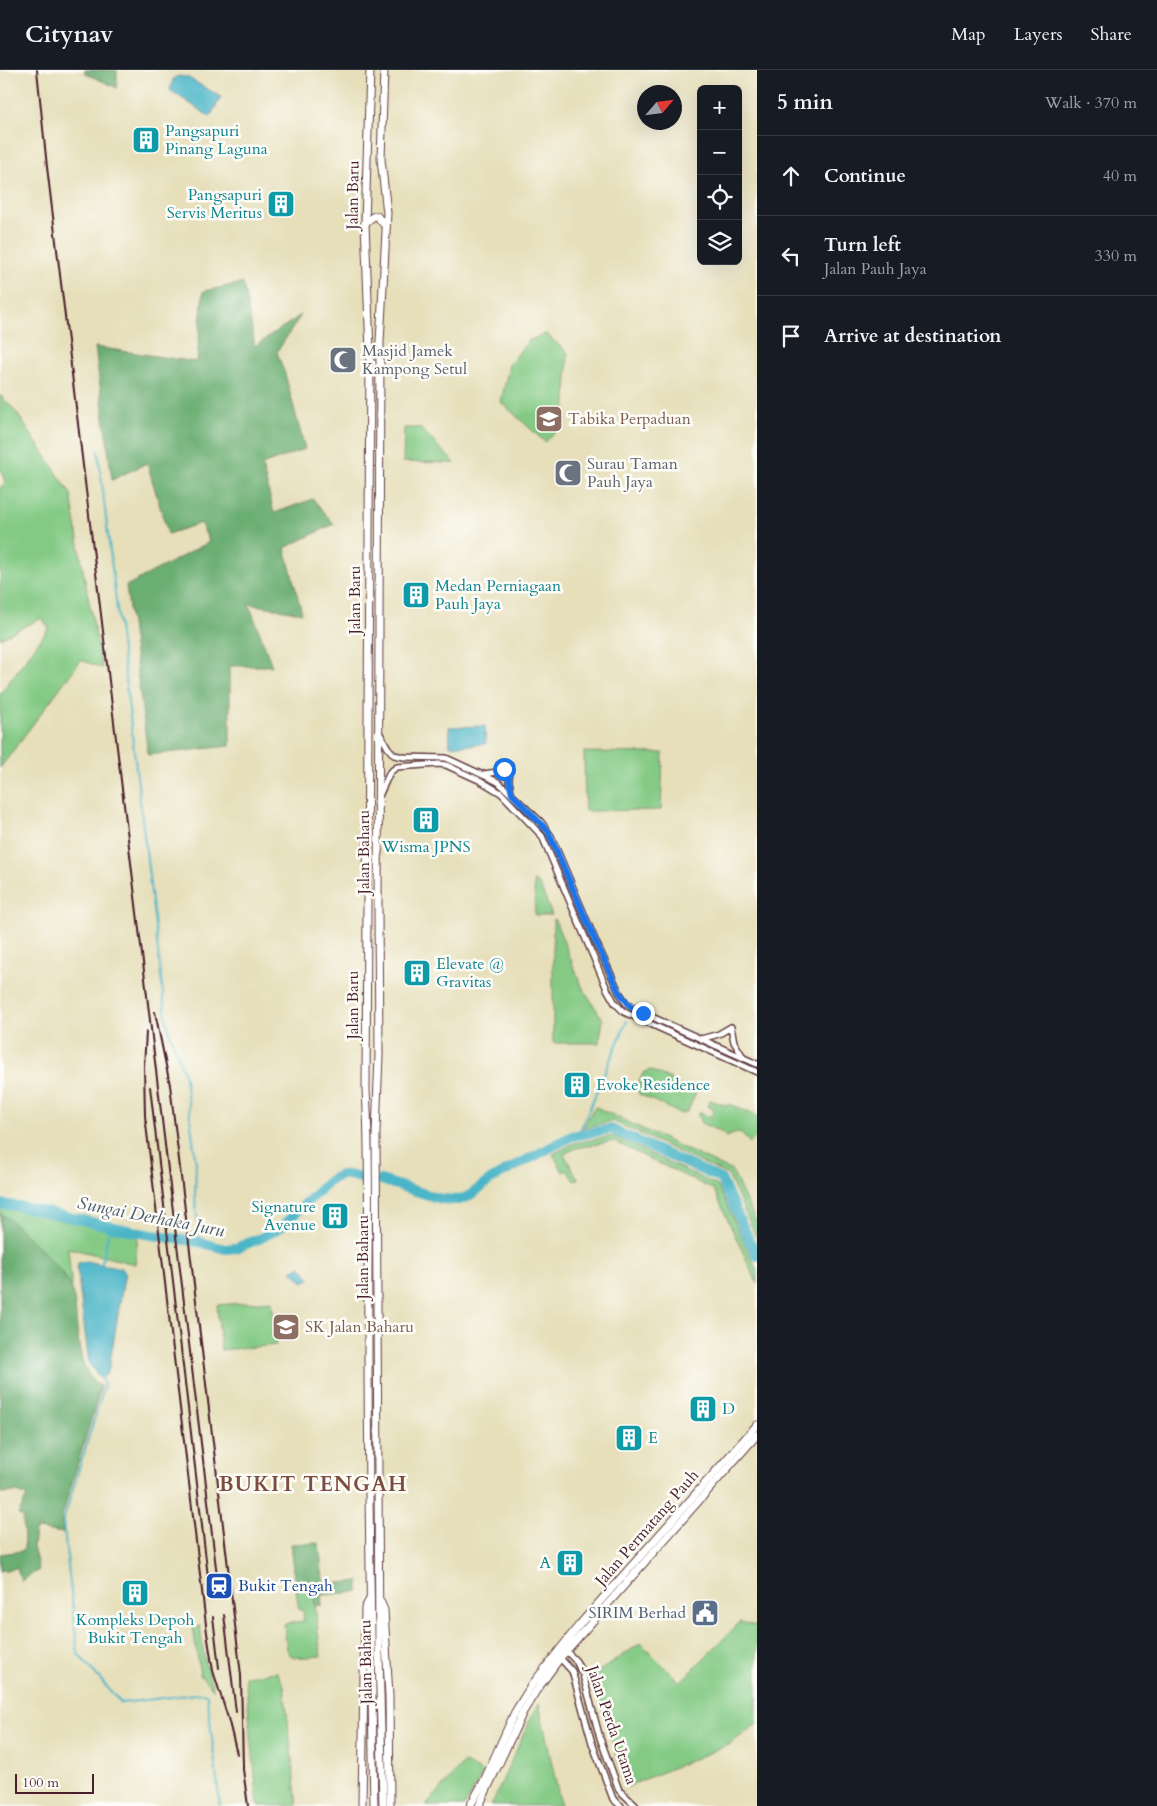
<!DOCTYPE html>
<html lang="en">
<head>
<meta charset="utf-8">
<style>
	body { margin:0; font-family:Cardo,serif; background:#20242c; color:#f1f3f6 }
	.controls { position:absolute; right:15px; top:15px; display:grid; overflow:hidden; border-radius:8px; box-shadow:0 5px 20px #0002 }
	.controls button { width:45px; height:45px; display:grid; place-items:center; padding:0; border:0; border-bottom:1px solid #363941; background:#171b24; color:#f1f3f6; font:25px sans-serif }
	.compass { position:absolute; left:637px; top:15px; width:45px; height:45px; border-radius:50%; background:#171b24; box-shadow:0 5px 20px #0002; rotate:62deg }
	.scale { position:absolute; left:15px; bottom:12px; width:79px; box-sizing:border-box; padding-left:5px; border:2px solid #4a1f2b; border-top:0; font-size:14px; line-height:18px; white-space:nowrap; color:#4a1f2b; -webkit-text-stroke:4px #fdfcf7; paint-order:stroke }
	.stop { position:absolute; width:15px; height:15px; margin:-11px; border:4px solid #1a73e8; border-radius:50%; background:#fff }
	.stop.end { background:#1a73e8; border-color:#fff; box-shadow:0 1px 5px #0008 }
	.list { margin:0; padding:0; list-style:none }
	h2 { display:flex; justify-content:space-between; align-items:center; height:65px; margin:0; padding:0 20px; font-size:21px }
	h2 small { font-size:16px; font-weight:400; color:#9ea1a6 }
	.list li { display:grid; grid-template-columns:32px 1fr auto; gap:15px; align-items:center; box-sizing:border-box; height:80px; padding:0 20px; border-top:1px solid #363941 }
	.list b { display:block; font-size:19px; white-space:nowrap }
	.list p { margin:0; font-size:16px; white-space:nowrap; color:#9ea1a6 }
	.list em { font-size:16px; font-style:normal; color:#9ea1a6 }
	.icon { flex:none; width:28px; height:28px; fill:none; stroke:currentColor; stroke-width:2; stroke-linecap:round; stroke-linejoin:round }
	.map { position:relative; flex:none; width:757px; height:1736px; overflow:hidden }
	header { display:flex; align-items:center; gap:30px; box-sizing:border-box; height:70px; padding:0 25px; background:#171b24; border-bottom:1px solid #363941 }
	header strong { font-size:24px }
	nav { display:flex; gap:28px; margin-inline-start:auto; font-size:18px }
	main { display:flex }
	aside { flex:1; background:#171b24 }
	.map>svg:first-child { display:block }
	.green { fill:#84ca85; stroke:#677458 }
	.forest { fill:#6bae72; stroke:#5a664e }
	.water { fill:#4bb5c8; stroke:#4a6a7a }
	.lines { fill:none; stroke-linecap:round; stroke-linejoin:round }
	.stream { stroke:#4bb5c8; stroke-width:2 }
	.river { stroke:#4bb5c8; stroke-width:10 }
	.tertiary-casing { stroke:#613c40; stroke-width:8 }
	.primary-casing { stroke:#613c40; stroke-width:9 }
	.trunk-casing { stroke:#613c40; stroke-width:9 }
	.tertiary { stroke:#fff; stroke-width:5 }
	.primary { stroke:#fff; stroke-width:7 }
	.trunk { stroke:#fff; stroke-width:7 }
	.rail { stroke:#4a1f2b; stroke-width:2 }
	.route { stroke:#1a73e8; stroke-width:6 }
	.labels { text-anchor:middle; dominant-baseline:central; stroke-width:5; stroke-linejoin:round; paint-order:stroke }
	.culture-label { font-size:16px; fill:#0d838f; stroke:#fdfcf7; text-anchor:start }
	.street-label { font-size:16px; fill:#4a1f2b; stroke:#fdfcf7 }
	.worship-label { font-size:16px; fill:#5b616d; stroke:#fdfcf7; text-anchor:start }
	.education-label { font-size:16px; fill:#785e54; stroke:#fdfcf7; text-anchor:start }
	.transit-label { font-size:16px; fill:#164399; stroke:#fdfcf7; text-anchor:start }
	.service-label { font-size:16px; fill:#4e5e75; stroke:#fdfcf7; text-anchor:end }
	.water-label { font-size:18px; font-style:italic; fill:#4a5b6a; stroke:#fdfcf7 }
	.district-label { font-size:21px; font-weight:bold; letter-spacing:1px; fill:#7d4d40; stroke:#fdfcf7 }
</style>
</head>
<body>
<header>
<strong>Citynav</strong>
<nav><a>Map</a><a>Layers</a><a>Share</a></nav>
</header>
<main>
<div class="map">
<svg width="757" height="1736" viewBox="0 0 757 1736">
	<rect width="100%" height="100%" fill="#fdfcf7"/>
	<filter id="ink" filterUnits="userSpaceOnUse"><feTurbulence type="fractalNoise" baseFrequency=".02" numOctaves="2"/><feDisplacementMap in="SourceGraphic" scale="10" xChannelSelector="R" yChannelSelector="G"/><feConvolveMatrix kernelMatrix="1 2 1 2 8 2 1 2 1" color-interpolation-filters="sRGB"/></filter>
	<filter id="wash" filterUnits="userSpaceOnUse"><feTurbulence type="fractalNoise" baseFrequency=".0096" numOctaves="4" result="noise"/><feDisplacementMap in="SourceGraphic" scale="20" xChannelSelector="R" yChannelSelector="G"/><feGaussianBlur stdDeviation="1.12" result="paint"/><feColorMatrix in="noise" values="0 0 0 0 0 0 0 0 0 0 0 0 0 0 0 0 0 1.4 0 .05"/><feComposite in="paint" operator="in"/></filter>
	<g filter="url(#wash)">
		<rect width="100%" height="100%" fill="#e6dfba"/>
		<!-- green -->
		<g class="green">
			<path d="M546,264L568,283L565,353L545,372L501,332L509,295L528,271Z"/>
			<path d="M0,325L16,342L71,424L83,500L102,598L81,590L0,698V624L49,558L42,548L0,568V417L6,413L0,400Z"/>
			<path d="M404,358H420L455,393L403,392Z"/>
			<path d="M584,682L663,683L661,740L585,741Z"/>
			<path d="M534,810L540,816L552,845H535Z"/>
			<path d="M553,849L555,850L581,915L603,950L599,973H553Z"/>
			<path d="M650,1000L671,1009L670,1011L696,1022L688,1041L681,1044L639,1024L637,1017L643,1003Z"/>
			<path d="M710,1030L728,1036L729,1034L757,1046V1066L750,1073L739,1062L726,1067L725,1064L701,1053L698,1046L699,1042L710,1047L714,1040L708,1036Z"/>
			<path d="M596,1037L732,1101L757,1154V1168L728,1105L613,1051L583,1058L593,1039Z"/>
			<path d="M613,1066L718,1116L757,1200V1213L714,1120L613,1071L576,1078L564,1084L578,1109L574,1111L567,1100L563,1102L553,1084L574,1073Z"/>
			<path d="M0,1135L138,1165L135,1194L68,1178L72,1219L62,1203L9,1149L0,1144Z"/>
			<path d="M272,1231L276,1275L221,1280L217,1235Z"/>
			<path d="M313,1519L321,1586C284,1589 288,1590 284,1554L304,1551L303,1540H299L296,1520Z"/>
			<path d="M740,1552L757,1556V1654L730,1674L626,1717L592,1606L641,1573L680,1612Z"/>
			<path d="M200,1556L205,1593L214,1620L200,1605L193,1557Z"/>
			<path d="M277,1602L284,1615L297,1736H258L245,1606Z"/>
			<path d="M539,1634L561,1736H491L533,1643Z"/>
			<path d="M464,1692L483,1703L465,1736H426Z"/>
		</g>
		<!-- forest -->
		<g class="forest">
			<path d="M85,0H117V18L85,3Z"/>
			<path d="M243,213L255,276L301,245L277,282L285,304L305,379L262,395L274,443L313,429L334,454L285,478L302,543L249,534L272,596H230V676L148,685L126,516L209,472L201,453L168,464L147,393L112,410L95,277L197,292L203,221Z"/>
			<path d="M0,1144L9,1149C24,1164 67,1201 72,1220C80,1249 72,1299 101,1317L61,1449L63,1463L38,1459L35,1461L33,1477L39,1500L21,1511L17,1498L0,1501V1484L22,1481L24,1479L23,1447L18,1445L27,1426L17,1422L0,1423Z"/>
			<path d="M319,1473L323,1510H329L330,1514L359,1511V1522L321,1525L322,1535L315,1536L313,1519L296,1520L291,1474Z"/>
		</g>
		<!-- water -->
		<g class="water">
			<path d="M178,6L187,7L221,27L210,47L170,20L173,9Z"/>
			<path d="M485,656L486,674L450,676L449,657Z"/>
			<path d="M85,1191L122,1198L125,1202L109,1299L105,1306L100,1308L89,1294L77,1199L78,1193Z"/>
			<path d="M301,1196L310,1209L303,1212L292,1201Z"/>
		</g>
		<g class="lines">
			<!-- stream -->
			<g class="stream">
				<path d="M98,381L166,948L169,961L185,1007L196,1094L195,1127L197,1148L200,1162L199,1172"/>
				<path d="M578,1065L627,951"/>
				<path d="M101,1196L110,1156"/>
				<path d="M101,1305L104,1317L63,1451L78,1584L121,1633L204,1623L207,1625L220,1736"/>
			</g>
			<!-- river -->
			<g class="river">
				<path d="M381,1110L441,1129L459,1130L469,1126L493,1108L572,1066L611,1059L721,1109L757,1186"/>
				<path d="M0,1134L18,1136L146,1164L199,1172L225,1179L236,1178L261,1168L281,1157L328,1112C343,1102 344,1104 361,1108"/>
			</g>
		</g>
	</g>
	<g filter="url(#ink)">
		<g class="lines">
			<defs>
				<g id="tertiary">
					<path d="M379,662L388,678L394,685L404,687L446,688L498,712L541,752L551,766L595,870L619,922L626,933L643,943L757,994"/>
					<path d="M510,696L509,711L511,722"/>
					<path d="M484,704L497,702L510,696"/>
					<path d="M379,726L390,702L397,697L439,694L446,695L481,711L501,723L542,766L607,919L615,933L624,942L757,1002"/>
					<path d="M701,969L719,964L731,957L734,972L743,987"/>
					<path d="M566,1581L576,1591L583,1605L600,1668L619,1720L636,1736"/>
					<path d="M560,1588L572,1601L592,1673L613,1729L621,1736"/>
				</g>
				<g id="primary">
					<path d="M470,1736L484,1711L515,1642L531,1616L580,1554L757,1355"/>
					<path d="M479,1736L523,1642L536,1621L560,1588L757,1365"/>
				</g>
				<g id="trunk">
					<path d="M370,0L365,153L370,281L366,1020C371,1102 367,1184 368,1266C368,1423 371,1579 374,1736"/>
					<path d="M365,153L374,146H377L386,157"/>
					<path d="M380,1531L384,1540L389,1626L390,1736"/>
					<path d="M362,1736L365,1538L370,1529"/>
					<path d="M383,1736L379,1584L376,1062L379,985L378,841L380,272L387,143L381,89L384,0"/>
				</g>
			</defs>
			<!-- tertiary casing -->
			<use href="#tertiary" class="tertiary-casing"/>
			<!-- primary casing -->
			<use href="#primary" class="primary-casing"/>
			<!-- trunk casing -->
			<use href="#trunk" class="trunk-casing"/>
			<!-- tertiary -->
			<use href="#tertiary" class="tertiary"/>
			<!-- primary -->
			<use href="#primary" class="primary"/>
			<!-- trunk -->
			<use href="#trunk" class="trunk"/>
			<!-- rail -->
			<g class="rail">
				<path d="M37,0L47,97L218,1514"/>
				<path d="M155,942L170,1015L241,1605L243,1698"/>
				<path d="M146,962L144,997L145,1046L207,1563L213,1601L228,1648L237,1684"/>
				<path d="M150,1017L209,1515"/>
				<path d="M224,1545L236,1642"/>
				<path d="M213,1547L219,1598"/>
				<path d="M242,1692L248,1736"/>
			</g>
		</g>
	</g>
	<g class="lines" filter="url(#ink)">
		<!-- route -->
		<path class="route" d="M504,699L510,696L509,711L512,724L548,761L595,870L619,922L631,937L643,943"/>
	</g>
	<!-- icons -->
	<defs>
		<symbol id="building-square" viewBox="-11 -11 22 22"><rect x="-9" y="-9" width="18" height="18" rx="4" fill="#0f9aa8" stroke="#fdfcf7"/><path d="M-4-6H4V6H1V3H-1V6H-4ZM-2.5-4.3h1.7v1.8h-1.7ZM.8-4.3h1.7v1.8H.8ZM-2.5-1h1.7V.8h-1.7ZM.8-1h1.7V.8H.8Z" fill="#fff"/></symbol>
		<symbol id="mosque-square" viewBox="-11 -11 22 22"><rect x="-9" y="-9" width="18" height="18" rx="4" fill="#6b7280" stroke="#fdfcf7"/><path d="M3.5-4.9A6 6 0 1 0 3.5 4.9A5 5 0 1 1 3.5-4.9Z" fill="#fff"/></symbol>
		<symbol id="school-square" viewBox="-11 -11 22 22"><rect x="-9" y="-9" width="18" height="18" rx="4" fill="#8d6e63" stroke="#fdfcf7"/><path d="M0-5L7-2L0 1L-7-2ZM-4 1L0 2.5L4 1V4Q0 6-4 4Z" fill="#fff"/></symbol>
		<symbol id="station-square" viewBox="-11 -11 22 22"><rect x="-9" y="-9" width="18" height="18" rx="4" fill="#1a4fb4" stroke="#fdfcf7"/><path d="M-3-6H3Q5-6 5-4V2Q5 4 3 4L4.5 6H3L1.5 4h-3L-3 6H-4.5L-3 4Q-5 4-5 2V-4Q-5-6-3-6ZM-3.5-4v3h7v-3ZM-3.5 1v1.5H-2V1ZM2 1v1.5H3.5V1Z" fill="#fff"/></symbol>
		<symbol id="civic-square" viewBox="-11 -11 22 22"><rect x="-9" y="-9" width="18" height="18" rx="4" fill="#5c6f8a" stroke="#fdfcf7"/><path d="M-.6-6.5H3V-4.5H.6V-3L4-1V1h2V6H-6V1h2V-1L-.6-3ZM-1.2 2.5V6h2.4V2.5Z" fill="#fff"/></symbol>
	</defs>
	<g fill-rule="evenodd">
		<use href="#building-square" x="130" y="54" width="32" height="32"/>
		<use href="#building-square" x="265" y="118" width="32" height="32"/>
		<use href="#mosque-square" x="327" y="274" width="32" height="32"/>
		<use href="#school-square" x="533" y="333" width="32" height="32"/>
		<use href="#mosque-square" x="552" y="387" width="32" height="32"/>
		<use href="#building-square" x="400" y="509" width="32" height="32"/>
		<use href="#building-square" x="410" y="734" width="32" height="32"/>
		<use href="#building-square" x="401" y="887" width="32" height="32"/>
		<use href="#building-square" x="561" y="999" width="32" height="32"/>
		<use href="#building-square" x="319" y="1130" width="32" height="32"/>
		<use href="#school-square" x="270" y="1241" width="32" height="32"/>
		<use href="#building-square" x="687" y="1323" width="32" height="32"/>
		<use href="#building-square" x="613" y="1352" width="32" height="32"/>
		<use href="#building-square" x="554" y="1477" width="32" height="32"/>
		<use href="#station-square" x="203" y="1500" width="32" height="32"/>
		<use href="#building-square" x="119" y="1507" width="32" height="32"/>
		<use href="#civic-square" x="689" y="1527" width="32" height="32"/>
	</g>
	<g class="labels">
		<!-- culture labels -->
		<g class="culture-label">
			<text x="165" y="61">Pangsapuri<tspan x="165" dy="18">Pinang Laguna</tspan></text>
			<text x="262" y="125" text-anchor="end">Pangsapuri<tspan x="262" dy="18">Servis Meritus</tspan></text>
			<text x="435" y="516">Medan Perniagaan<tspan x="435" dy="18">Pauh Jaya</tspan></text>
			<text x="426" y="777" text-anchor="middle">Wisma JPNS</text>
			<text x="436" y="894">Elevate @<tspan x="436" dy="18">Gravitas</tspan></text>
			<text x="596" y="1015">Evoke Residence</text>
			<text x="316" y="1137" text-anchor="end">Signature<tspan x="316" dy="18">Avenue</tspan></text>
			<text x="722" y="1339">D</text>
			<text x="648" y="1368">E</text>
			<text x="551" y="1493" text-anchor="end">A</text>
			<text x="135" y="1550" text-anchor="middle">Kompleks Depoh<tspan x="135" dy="18">Bukit Tengah</tspan></text>
		</g>
		<!-- street labels -->
		<g class="street-label">
			<text transform="translate(353 125) rotate(-89)">Jalan Baru</text>
			<text transform="translate(355 530) rotate(-90)">Jalan Baru</text>
			<text transform="translate(364 782) rotate(-90)">Jalan Baharu</text>
			<text transform="translate(353 935) rotate(-90)">Jalan Baru</text>
			<text transform="translate(363 1187) rotate(-90)">Jalan Baharu</text>
			<text transform="translate(647 1458) rotate(-49)">Jalan Permatang Pauh</text>
			<text transform="translate(366 1592) rotate(-91)">Jalan Baharu</text>
			<text transform="translate(612 1655) rotate(71)">Jalan Perda Utama</text>
		</g>
		<!-- worship labels -->
		<g class="worship-label">
			<text x="362" y="281">Masjid Jamek<tspan x="362" dy="18">Kampong Setul</tspan></text>
			<text x="587" y="394">Surau Taman<tspan x="587" dy="18">Pauh Jaya</tspan></text>
		</g>
		<!-- education labels -->
		<g class="education-label">
			<text x="568" y="349">Tabika Perpaduan</text>
			<text x="305" y="1257">SK Jalan Baharu</text>
		</g>
		<!-- transit labels -->
		<g class="transit-label">
			<text x="238" y="1516">Bukit Tengah</text>
		</g>
		<!-- service labels -->
		<g class="service-label">
			<text x="686" y="1543">SIRIM Berhad</text>
		</g>
		<!-- water labels -->
		<g class="water-label">
			<text transform="translate(151 1147) rotate(11)">Sungai Derhaka Juru</text>
		</g>
		<!-- district labels -->
		<g class="district-label">
			<text x="313" y="1414">BUKIT TENGAH</text>
		</g>
	</g>
</svg>
<div class="controls">
<button>+</button>
<button>−</button>
<button><svg class="icon" aria-label="locate" viewBox="0 0 24 24"><circle cx="12" cy="12" r="6"/><path d="M12 2v4M12 18v4M2 12h4M18 12h4"/></svg></button>
<button><svg class="icon" aria-label="layers" viewBox="0 0 24 24"><path d="M12 4l9 5-9 5-9-5zM3 14l9 5 9-5"/></svg></button>
</div>
<svg class="compass" viewBox="-18 -18 36 36"><path d="M0-13l5 13h-10z" fill="#e53935"/><path d="M0 13l5-13h-10z" fill="#9ea1a6"/></svg>
<div class="scale">100 m</div>
<div class="stop" style="left:504px;top:699px"></div>
<div class="stop end" style="left:643px;top:943px"></div>
</div>
<aside>
<h2>5 min<small>Walk · 370 m</small></h2>
<ul class="list">
<li><svg class="icon" aria-label="ahead" viewBox="0 0 24 24"><path d="M12 20V5M6 11l6-6 6 6"/></svg><div><b>Continue</b></div><em>40 m</em></li>
<li><svg class="icon" aria-label="left" viewBox="0 0 24 24"><path d="M17 20v-9H6M10 6l-5 5 5 5"/></svg><div><b>Turn left</b><p>Jalan Pauh Jaya</p></div><em>330 m</em></li>
<li><svg class="icon" aria-label="arrive" viewBox="0 0 24 24"><path d="M6 21V4h12l-3 4 3 4H6"/></svg><div><b>Arrive at destination</b></div></li>
</ul>
</aside>
</main>
</body>
</html>
